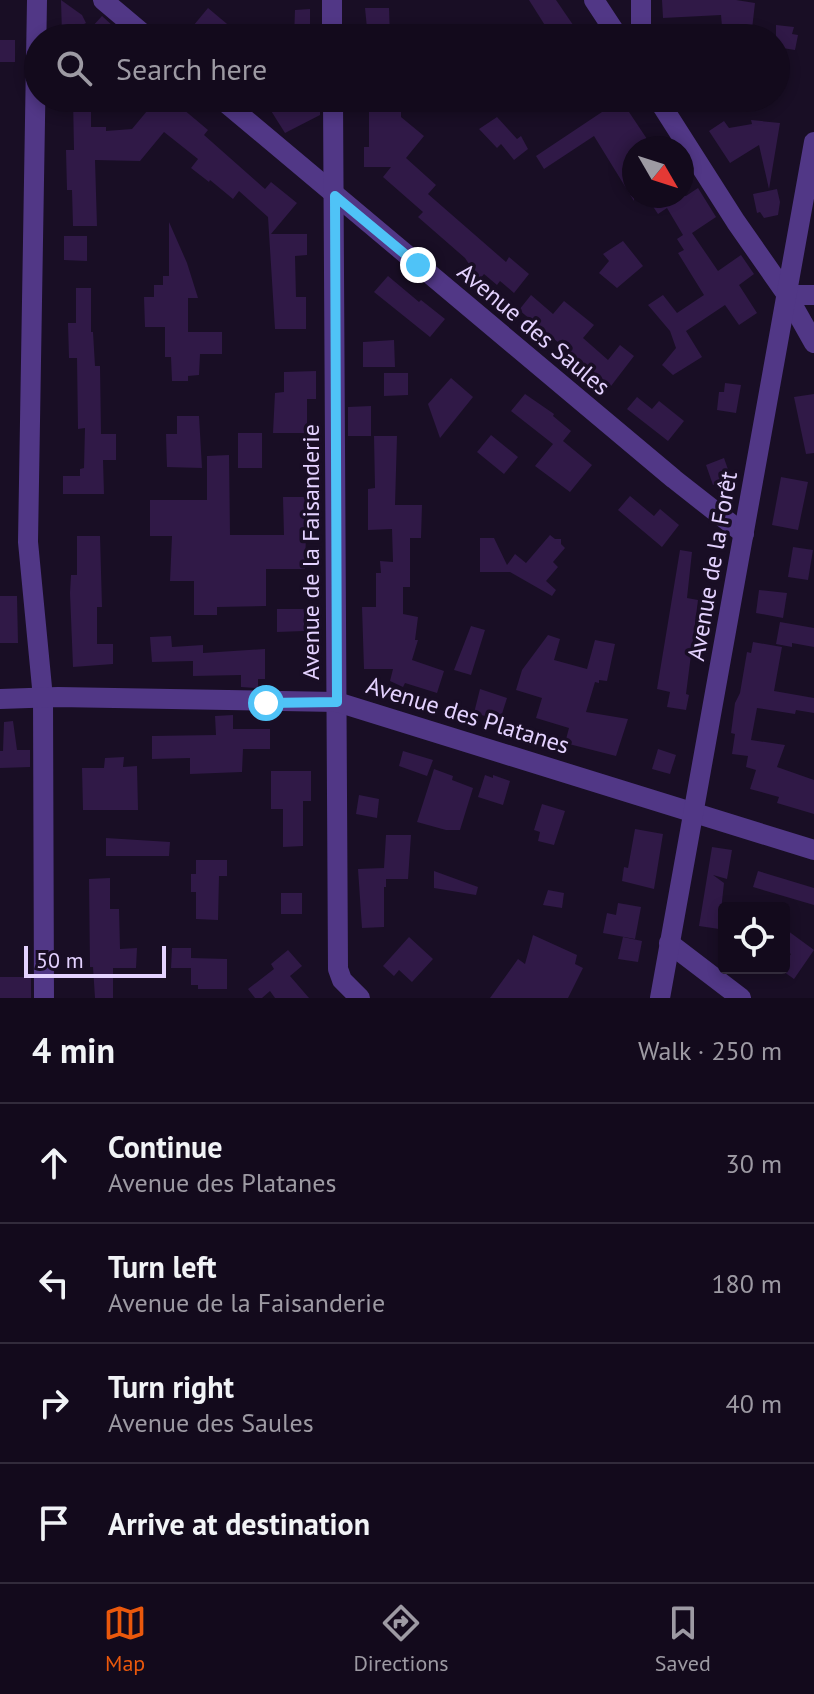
<!DOCTYPE html>
<html lang="en">
<head>
<meta charset="utf-8">
<style>
	body { margin:0; font-family:"PT Sans",sans-serif; background:#1c1325; color:#f1f3f6 }
	.controls { position:absolute; right:24px; bottom:24px; display:grid; overflow:hidden; border-radius:8px; box-shadow:0 4px 12px #0003 }
	.controls button { width:72px; height:72px; display:grid; place-items:center; padding:0; border:0; border-bottom:2px solid #322b3b; background:#130a1c; color:#f1f3f6; font:40px sans-serif }
	.compass { position:absolute; left:622px; top:136px; width:72px; height:72px; border-radius:50%; background:#130a1c; box-shadow:0 4px 12px #0003; rotate:129deg }
	.scale { position:absolute; left:24px; bottom:20px; width:142px; box-sizing:border-box; padding-left:8px; border:4px solid #e4d2ff; border-top:0; font-size:22px; line-height:28px; white-space:nowrap; color:#e4d2ff; -webkit-text-stroke:6px #190e25; paint-order:stroke }
	.stop { position:absolute; width:24px; height:24px; margin:-18px; border:6px solid #4fc3f7; border-radius:50%; background:#fff }
	.stop.end { background:#4fc3f7; border-color:#fff; box-shadow:0 2px 8px #0008 }
	.list { margin:0; padding:0; list-style:none }
	h2 { display:flex; justify-content:space-between; align-items:center; height:104px; margin:0; padding:0 32px; font-size:34px }
	h2 small { font-size:26px; font-weight:400; color:#9d9aa3 }
	.list li { display:grid; grid-template-columns:52px 1fr auto; gap:24px; align-items:center; box-sizing:border-box; height:120px; padding:0 32px; border-top:2px solid #322b3b }
	.list b { display:block; font-size:30px; white-space:nowrap }
	.list p { margin:0; font-size:26px; white-space:nowrap; color:#9d9aa3 }
	.list em { font-size:26px; font-style:normal; color:#9d9aa3 }
	.icon { flex:none; width:44px; height:44px; fill:none; stroke:currentColor; stroke-width:2; stroke-linecap:round; stroke-linejoin:round }
	.map { position:relative; flex:none; width:814px; height:998px; overflow:hidden }
	.search { position:absolute; background:#130a1c; box-shadow:0 4px 12px #0003; left:24px; right:24px; top:24px; height:88px; display:flex; align-items:center; gap:20px; box-sizing:border-box; padding:0 28px; border-radius:44px; color:#9d9aa3; font-size:30px }
	.sheet { height:584px; background:#130a1c }
	nav { display:flex; justify-content:space-around; align-items:center; box-sizing:border-box; height:112px; border-top:2px solid #322b3b; background:#130a1c; font-size:22px; color:#9d9aa3 }
	nav a { display:grid; justify-items:center; gap:4px }
	nav .on { color:#ea580c }
	.map>svg:first-child { display:block }
	.building { fill:#301947 }
	.lines { fill:none; stroke-linecap:round; stroke-linejoin:round }
	.minor { stroke:#513786; stroke-width:20 }
	.route { stroke:#4fc3f7; stroke-width:10 }
	.labels { text-anchor:middle; dominant-baseline:central; stroke-width:7; stroke-linejoin:round; paint-order:stroke }
	.street-label { font-size:24px; fill:#e4d2ff; stroke:#190e25 }
</style>
</head>
<body>
<div class="map">
<svg width="814" height="998" viewBox="0 0 814 998">
	<rect width="100%" height="100%" fill="#190e25"/>
	<!-- building -->
	<g class="building">
		<path d="M61,0L82,15L86,23L62,35Z"/>
		<path d="M529,0H556L582,38H553Z"/>
		<path d="M662,0H736L755,3L751,38H723L721,15L663,18Z"/>
		<path d="M208,8L233,29L225,38H197L189,31Z"/>
		<path d="M365,8H389L390,38H368Z"/>
		<path d="M310,9V38H294L295,10Z"/>
		<path d="M102,16L114,27L128,38H105L92,27Z"/>
		<path d="M776,25L794,27L792,34L798,35L795,50L776,47Z"/>
		<rect x="0" y="40" width="15" height="22"/>
		<path d="M73,98H91V127H106V131L132,129L147,111L131,98H192L183,109L208,130L204,135L265,189L271,182L297,203L271,234H307V255L295,256L296,297H306V329H275L268,217L239,191L233,199L210,180L209,182L191,168L198,159L164,132L140,161L95,160L97,226H73L72,190H67L66,150H74Z"/>
		<path d="M263,98H320V115L285,133Z"/>
		<path d="M369,98H391V103H401V117L424,136L406,158L436,185L428,194L506,262L509,257L529,274L514,293L500,281L497,285L484,274L476,284L463,272L469,264L465,258L418,217L423,212L383,177L391,167H364V147H369Z"/>
		<path d="M623,98L633,109L629,112L647,139L628,152L634,161V201L594,136L544,169L536,156Z"/>
		<path d="M497,117L517,139L521,136L528,149L514,160L501,144L497,148L479,129Z"/>
		<path d="M751,120L780,123L769,189L759,145L730,163L709,131L724,121L729,128L752,124Z"/>
		<path d="M698,188L716,217L692,233L718,271L741,255L754,274L739,285L757,313L739,325L725,305L686,331L702,357L673,375L662,365L676,348L670,331L648,305L663,295L677,313L704,295L678,253L684,250L677,239L683,235L667,208L658,214L646,196H686Z"/>
		<path d="M777,189L780,202L778,215L764,218L760,212L757,213L753,194Z"/>
		<path d="M169,222L187,263L198,298H188V332H222V354H200L199,375L188,376V381H172L171,357H165V327H145L144,297H154V285H163V276H169Z"/>
		<path d="M64,236H87V261L64,260Z"/>
		<path d="M623,241L643,266L617,288L599,273L609,261L603,254Z"/>
		<path d="M388,276L419,302L421,300L445,319L430,337L374,292Z"/>
		<path d="M76,288H91V332H93L95,366H100L101,434H116V460H103L104,494H63V476H80V469L84,468L85,428L78,429L77,358H69L68,323H76Z"/>
		<path d="M531,295L553,314L564,301L594,325L583,338L608,360L620,345L634,356L611,386L519,310Z"/>
		<path d="M394,340L395,367H363V342Z"/>
		<path d="M316,371V399H307V433H273L275,393L284,392V372Z"/>
		<path d="M384,373H408V395L384,396Z"/>
		<path d="M451,378L473,397L440,438L428,404Z"/>
		<path d="M725,383L741,385L736,413L717,410L719,392H724Z"/>
		<path d="M525,394L554,414L553,416L571,431L563,441L592,465L570,492L535,466L553,444L511,411Z"/>
		<path d="M814,394V453L806,454L794,397Z"/>
		<path d="M637,397L652,409L659,401L684,421L668,441L627,409Z"/>
		<path d="M371,406V436H348V407Z"/>
		<path d="M177,416H199L202,468L167,467L166,434H177Z"/>
		<rect x="238" y="433" width="24" height="35"/>
		<path d="M491,435L518,457L504,474L477,452Z"/>
		<path d="M374,436H397L395,505H422L421,538H410V587H403V614L418,617L415,640H418L412,660L444,671L437,693L405,683L403,687L390,681L393,669H364L362,607H376V573H381L380,561L393,562L392,529L368,530V489L375,488Z"/>
		<path d="M229,455L230,535H284L283,497H307L305,569H266V606L217,607V615H194V581H170L172,536H150V500H207V456Z"/>
		<path d="M724,458L731,478L713,485L706,465Z"/>
		<path d="M781,477L808,482L798,530L772,525Z"/>
		<path d="M630,496L654,516L660,509L679,525L662,547L618,510Z"/>
		<path d="M550,535L555,539H561V544L565,548L553,562L558,567L546,581L556,590L552,596L510,572H480V538H494L507,565L515,554L526,563Z"/>
		<path d="M77,536H100L102,607H97V644H113V664L73,667L70,593L71,575H77Z"/>
		<path d="M793,547L813,550L808,580L788,577Z"/>
		<path d="M680,550L692,552L687,598L698,600L686,694L689,695L686,710L667,707L670,692L657,689Z"/>
		<path d="M759,590L787,593L783,618L756,613Z"/>
		<path d="M0,596H17L18,643H0Z"/>
		<path d="M277,609H304V631L277,632Z"/>
		<path d="M780,622L814,628V647L792,643V647L776,644Z"/>
		<path d="M471,626L485,630L471,675L454,670Z"/>
		<path d="M548,635L560,639L554,660L587,669L595,640L615,644L607,681L599,680V683L595,682L586,712L628,719L616,756L565,743L569,728L536,718L542,698L516,690L522,670Z"/>
		<path d="M171,636L172,647L203,645V653L265,649V679H258V688L241,687V675L193,676V661L152,662L150,637Z"/>
		<path d="M753,642L782,647L774,691L814,698V713L796,710L795,714L757,708L751,740L785,745L777,767L814,780V814L777,803L779,797L750,789L756,770L746,767L748,756L732,754L735,734L731,733L735,703L740,693L747,652L751,653Z"/>
		<path d="M480,689L507,698L500,720L474,713Z"/>
		<path d="M233,715V729H270V749H243L242,772L190,774V758L152,759V736L216,735L215,716Z"/>
		<path d="M13,721L17,750H30V767L0,768V751H3L4,722Z"/>
		<path d="M658,749L676,755L670,774L652,769Z"/>
		<path d="M403,751L433,760L427,776L399,766Z"/>
		<path d="M124,757L123,767L137,766L138,810H83L82,768H104L105,758Z"/>
		<path d="M434,769L453,776L452,780L473,788L460,830H446L417,822Z"/>
		<path d="M271,771H311V801H303V846L283,847V809H271Z"/>
		<path d="M485,775L493,778V775L510,781L503,805L478,797Z"/>
		<path d="M359,795L379,799L377,818L356,814Z"/>
		<path d="M542,804L565,811L554,845L538,841L540,832L534,830Z"/>
		<path d="M635,829L663,834L654,889L622,881L624,867L628,868Z"/>
		<path d="M386,835H411L408,879H386V887H384V927L362,928L358,869L384,868Z"/>
		<path d="M106,838L170,842L169,856H106Z"/>
		<path d="M712,847L732,850L727,879L713,875L724,883L719,929L699,926Z"/>
		<path d="M196,860H227V876H219L218,920L196,919V892H191V874H196Z"/>
		<path d="M434,871L478,887L476,895L434,888Z"/>
		<path d="M758,871L814,888V905L753,887Z"/>
		<path d="M110,878V909H119L120,949L137,948L136,968H113V998H95L93,967H90L89,879Z"/>
		<path d="M548,890L564,893L562,908L543,905Z"/>
		<rect x="281" y="893" width="21" height="21"/>
		<path d="M618,903L641,907L635,939L603,933L607,913L616,915Z"/>
		<path d="M784,928L814,950L794,979L780,969L784,968V963L791,954L784,949Z"/>
		<path d="M533,935L577,955L575,964L583,968L568,998H490L518,959L525,964Z"/>
		<path d="M409,937L433,959L412,982L399,970L394,976L383,966Z"/>
		<path d="M623,937L642,941L638,962L618,959Z"/>
		<path d="M172,948H191V968H171Z"/>
		<path d="M288,950L302,966L290,976L309,998H275L270,991L262,998H255L248,989L274,969L271,964Z"/>
		<path d="M191,958L227,959V989H198V985H191Z"/>
		<rect x="0" y="977" width="31" height="21"/>
	</g>
	<g class="lines">
		<!-- minor -->
		<g class="minor">
			<path d="M37,0L28,542L43,698L44,998"/>
			<path d="M103,0L148,38"/>
			<path d="M332,0V38"/>
			<path d="M594,0L619,38"/>
			<path d="M641,0V38"/>
			<path d="M220,98L674,479L744,534"/>
			<path d="M333,98L338,969L342,980L360,998"/>
			<path d="M657,98L736,222L787,295L814,343"/>
			<path d="M787,295H814"/>
			<path d="M0,699L58,697L337,702L814,850"/>
			<path d="M669,943L741,998"/>
			<path d="M660,998L814,142"/>
		</g>
	</g>
	<g class="lines">
		<!-- route -->
		<path class="route" d="M266,703L337,702L335,196L418,265"/>
	</g>
	<g class="labels">
		<!-- street labels -->
		<g class="street-label">
			<text transform="translate(534 329) rotate(40)">Avenue des Saules</text>
			<text transform="translate(310 552) rotate(-90)">Avenue de la Faisanderie</text>
			<text transform="translate(712 566) rotate(-80)">Avenue de la Forêt</text>
			<text transform="translate(468 715) rotate(17)">Avenue des Platanes</text>
		</g>
	</g>
</svg>
<div class="controls">
<button><svg class="icon" aria-label="locate" viewBox="0 0 24 24"><circle cx="12" cy="12" r="6"/><path d="M12 2v4M12 18v4M2 12h4M18 12h4"/></svg></button>
</div>
<svg class="compass" viewBox="-18 -18 36 36"><path d="M0-13l5 13h-10z" fill="#e53935"/><path d="M0 13l5-13h-10z" fill="#9d9aa3"/></svg>
<div class="scale">50 m</div>
<div class="stop" style="left:266px;top:703px"></div>
<div class="stop end" style="left:418px;top:265px"></div>
<div class="search"><svg class="icon" aria-label="search" viewBox="0 0 24 24"><circle cx="10" cy="10" r="6"/><path d="M15 15l6 6"/></svg>Search here</div>
</div>
<section class="sheet">
<h2>4 min<small>Walk · 250 m</small></h2>
<ul class="list">
<li><svg class="icon" aria-label="ahead" viewBox="0 0 24 24"><path d="M12 20V5M6 11l6-6 6 6"/></svg><div><b>Continue</b><p>Avenue des Platanes</p></div><em>30 m</em></li>
<li><svg class="icon" aria-label="left" viewBox="0 0 24 24"><path d="M17 20v-9H6M10 6l-5 5 5 5"/></svg><div><b>Turn left</b><p>Avenue de la Faisanderie</p></div><em>180 m</em></li>
<li><svg class="icon" aria-label="right" viewBox="0 0 24 24"><path d="M7 20v-9h11M14 6l5 5-5 5"/></svg><div><b>Turn right</b><p>Avenue des Saules</p></div><em>40 m</em></li>
<li><svg class="icon" aria-label="arrive" viewBox="0 0 24 24"><path d="M6 21V4h12l-3 4 3 4H6"/></svg><div><b>Arrive at destination</b></div></li>
</ul>
</section>
<nav>
<a class="on"><svg class="icon" aria-label="map" viewBox="0 0 24 24"><path d="M3 6l6-2 6 2 6-2v14l-6 2-6-2-6 2zM9 4v14M15 6v14"/></svg>Map</a>
<a><svg class="icon" aria-label="directions" viewBox="0 0 24 24"><path d="M12 3l9 9-9 9-9-9zM9 14v-3h6M13 9l2 2-2 2"/></svg>Directions</a>
<a><svg class="icon" aria-label="saved" viewBox="0 0 24 24"><path d="M7 4h10v16l-5-4-5 4z"/></svg>Saved</a>
</nav>
</body>
</html>
